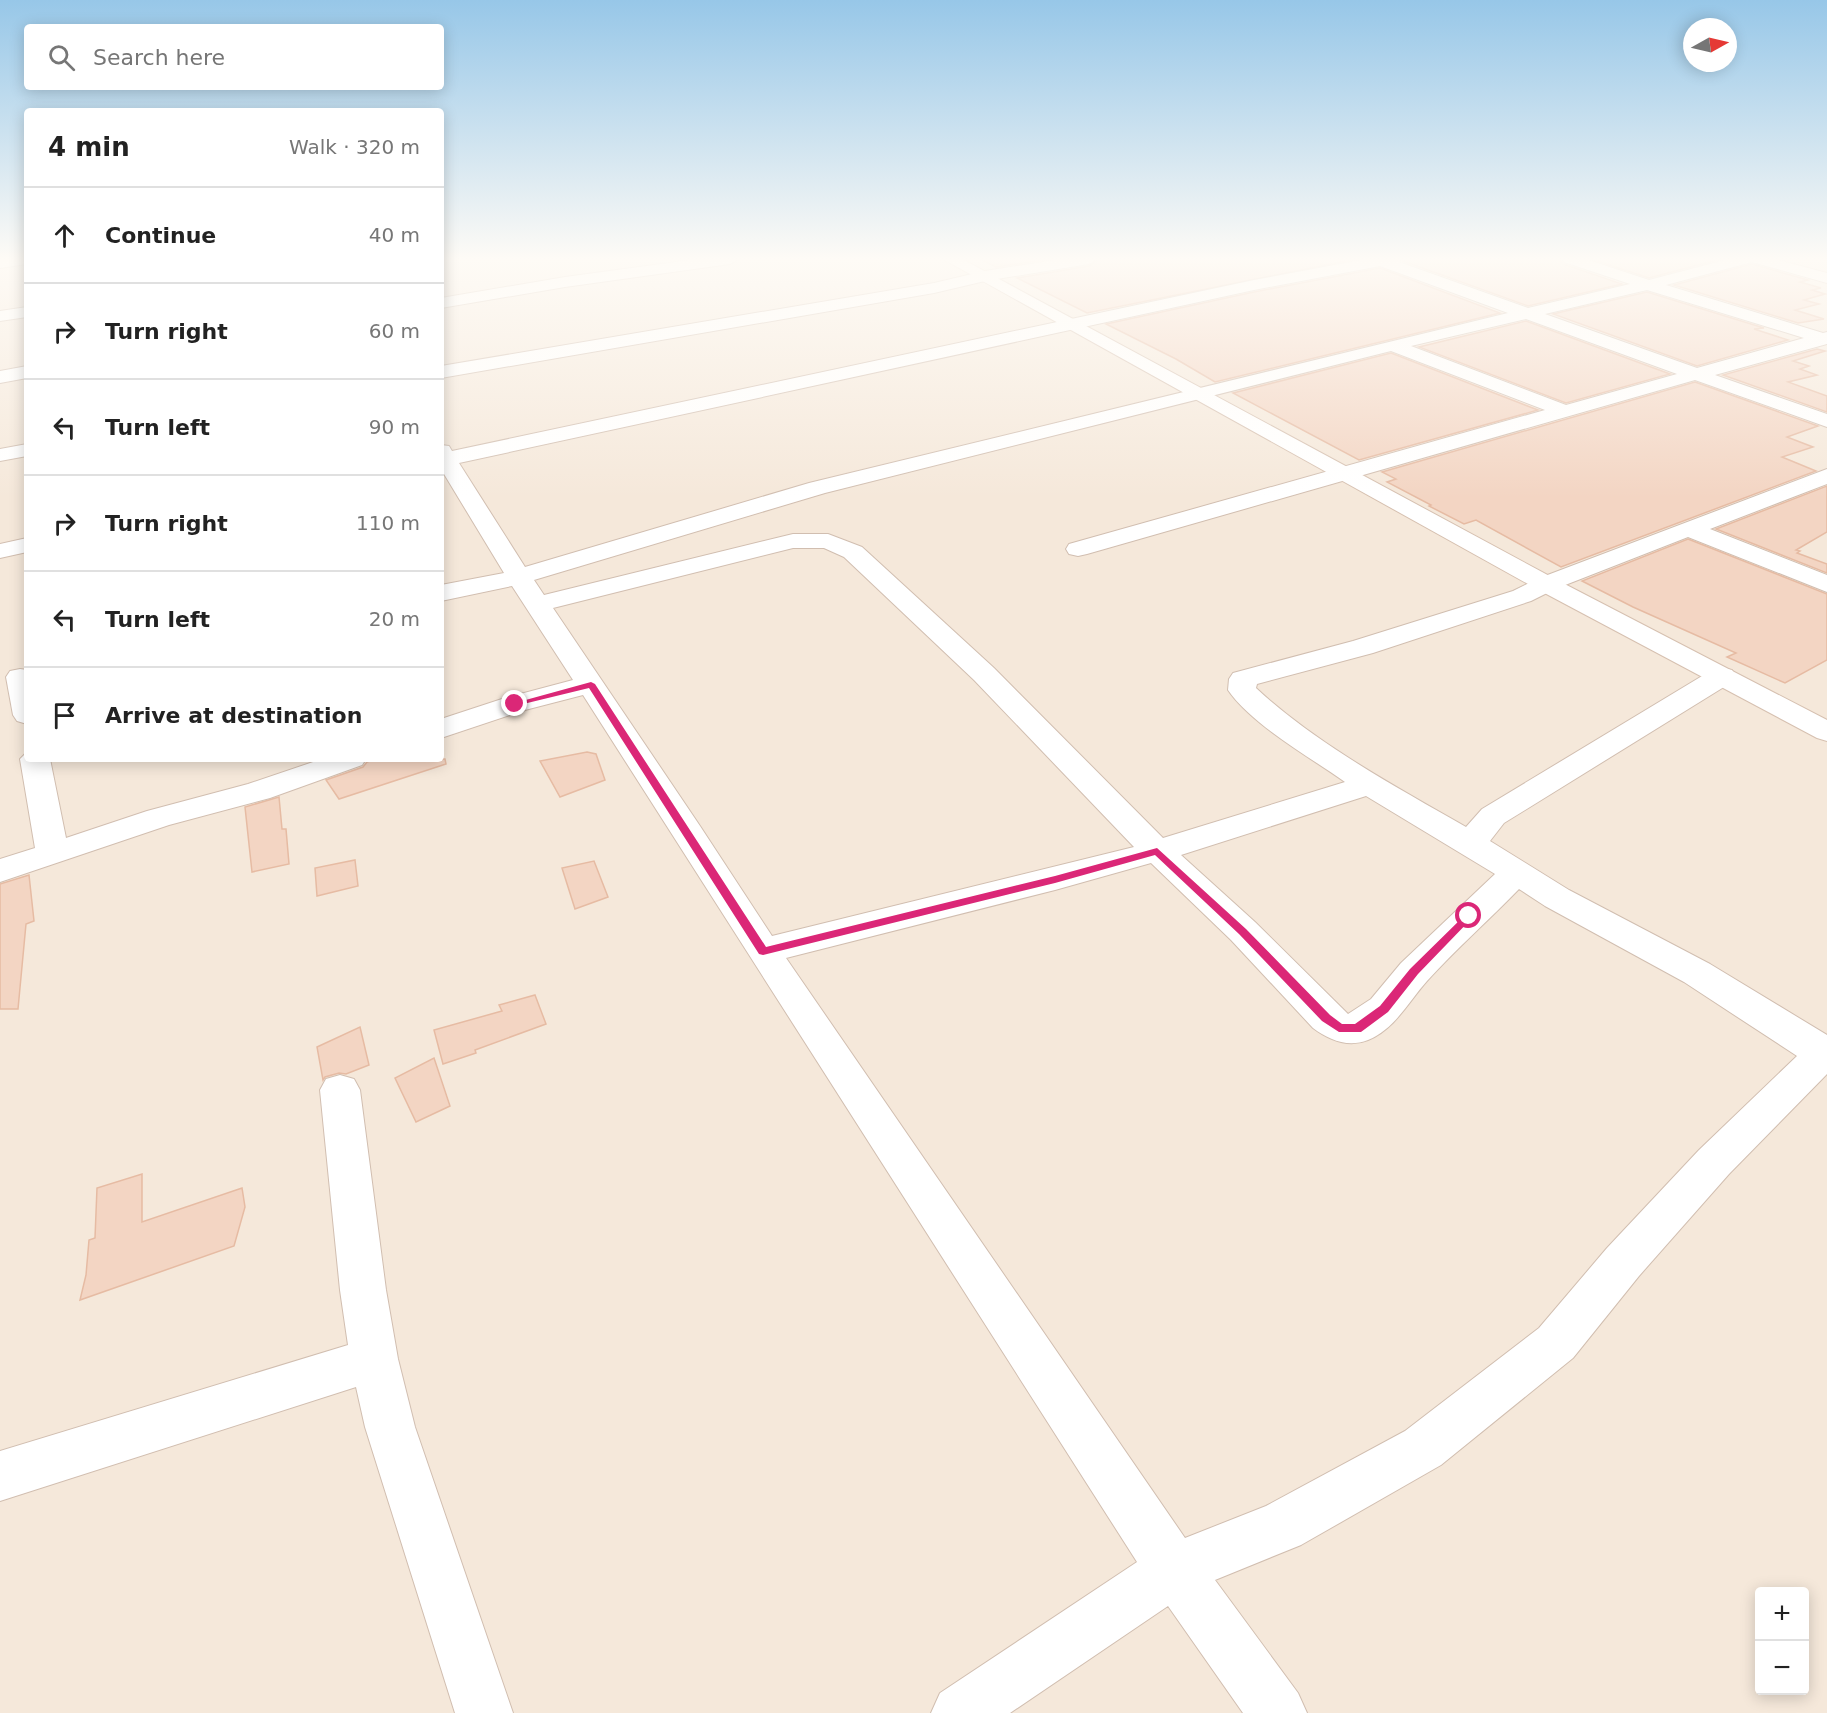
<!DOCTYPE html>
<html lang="en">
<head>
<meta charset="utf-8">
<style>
	body { margin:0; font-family:"DejaVu Sans",sans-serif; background:#f2f2f2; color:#222 }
	.controls { position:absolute; right:18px; bottom:18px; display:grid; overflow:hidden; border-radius:6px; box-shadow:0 3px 15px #0003 }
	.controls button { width:54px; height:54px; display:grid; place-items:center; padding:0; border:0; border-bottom:2px solid #e0e0e0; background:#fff; color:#222; font:30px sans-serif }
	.compass { position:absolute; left:1683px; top:18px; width:54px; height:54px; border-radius:50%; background:#fff; box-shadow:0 3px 15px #0003; rotate:82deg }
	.stop { position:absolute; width:18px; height:18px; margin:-14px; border:4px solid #db2777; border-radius:50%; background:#fff }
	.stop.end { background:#db2777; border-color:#fff; box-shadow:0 2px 6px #0008 }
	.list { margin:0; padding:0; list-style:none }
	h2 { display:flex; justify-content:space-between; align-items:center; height:78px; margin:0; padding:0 24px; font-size:26px }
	h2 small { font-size:20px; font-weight:400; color:#767676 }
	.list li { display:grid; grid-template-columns:39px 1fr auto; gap:18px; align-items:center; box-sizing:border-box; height:96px; padding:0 24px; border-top:2px solid #e0e0e0 }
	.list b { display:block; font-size:22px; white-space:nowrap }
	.list em { font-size:20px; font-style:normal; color:#767676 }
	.icon { flex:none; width:33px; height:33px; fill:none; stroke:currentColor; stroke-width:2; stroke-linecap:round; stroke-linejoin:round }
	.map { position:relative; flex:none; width:1827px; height:1713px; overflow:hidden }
	.search { position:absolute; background:#fff; box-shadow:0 3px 15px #0003; left:24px; top:24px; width:420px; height:66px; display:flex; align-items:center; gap:15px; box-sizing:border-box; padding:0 21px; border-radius:6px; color:#767676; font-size:22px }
	.panel { position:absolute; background:#fff; box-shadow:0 3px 15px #0003; left:24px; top:108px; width:420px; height:654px; border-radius:6px }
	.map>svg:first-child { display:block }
	.residential { fill:#f5e8da; fill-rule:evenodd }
	.building { fill:#f3d5c3; stroke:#e6bba3; stroke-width:1.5 }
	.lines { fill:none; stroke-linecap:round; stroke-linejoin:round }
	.street-casing { stroke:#d1beb0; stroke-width:2 }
	.secondary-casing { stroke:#d6c0b0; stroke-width:2 }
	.street { fill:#fff; fill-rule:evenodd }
	.secondary { fill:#fff; fill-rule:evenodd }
	.route { fill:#db2777 }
</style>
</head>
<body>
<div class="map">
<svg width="1827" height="1713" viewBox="0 0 1827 1713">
	<rect width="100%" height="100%" fill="#fdf6ec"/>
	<!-- residential -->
	<path class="residential" d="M0,259H27V759H441V259H1827V1713H0ZM1760,1592H1804V1690H1760Z"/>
	<!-- building -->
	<g class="building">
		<path d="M980,259H1050L996,267Z"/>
		<path d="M1099,259H1356L1087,313L1017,278L1089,266Z"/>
		<path d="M1404,259H1560L1563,264L1622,284L1528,306L1403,261Z"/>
		<path d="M1591,259H1721L1649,278Z"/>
		<path d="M1752,264L1808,280L1800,282L1821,288L1812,290L1825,294L1804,300L1819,304L1795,310L1824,319L1798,323L1674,285Z"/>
		<path d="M1380,268L1500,313L1215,382L1176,359L1106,324L1254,292Z"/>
		<path d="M1647,292L1764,328L1754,329L1788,340L1697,366L1553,314Z"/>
		<path d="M1526,321L1670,374L1566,403L1419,347Z"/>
		<path d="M1817,349L1825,351L1793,361L1809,366L1800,369L1817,375L1788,382L1827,396V412L1723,375Z"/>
		<path d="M1391,353L1538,410L1359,460L1233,393Z"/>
		<path d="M1695,382L1818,426L1787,437L1813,447L1782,457L1816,471L1561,567L1476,520L1464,524L1429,506L1431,505L1387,482L1396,479L1382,472Z"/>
		<path d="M1827,486V532L1796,550L1800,551L1797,553L1827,564V573L1716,529Z"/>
		<path d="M1688,539L1827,594V660L1785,683L1727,657L1736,653L1633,607L1582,581Z"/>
		<path d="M587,752L596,754L605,780L560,797L540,761Z"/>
		<path d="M374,759H445L446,764L339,799L326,780L363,767L367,762Z"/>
		<path d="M279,797L282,829H286L289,864L252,872L245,807Z"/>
		<path d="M355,860L358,886L317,896L315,868Z"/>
		<path d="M594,861L608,897L575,909L562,868Z"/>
		<path d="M29,875L34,921L26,924L18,1009H0V884Z"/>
		<path d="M535,995L546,1024L475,1050L476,1053L443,1064L434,1030L502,1011L499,1005Z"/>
		<path d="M360,1027L369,1065L346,1074L339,1073L325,1077L323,1080L317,1047Z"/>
		<path d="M434,1058L450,1106L416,1122L395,1078Z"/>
		<path d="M142,1174V1222L242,1188L245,1207L234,1246L80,1300L86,1275L89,1240L95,1238L97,1188Z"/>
	</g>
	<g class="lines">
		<defs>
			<g id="street">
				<path d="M0,259H27V264L0,268Z"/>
				<path d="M698,259H738L730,264L565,287L441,308V298L565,277Z"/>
				<path d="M1062,259H1097L1089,264L985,281L934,293L441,378V366L934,283L985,271Z"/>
				<path d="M1367,259H1402L1399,262L1528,308L1630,284L1564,262L1562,259H1585L1649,280L1729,259H1774L1827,273V283L1752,262L1666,285L1823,333L1827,332V344L1715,375L1827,414V427L1695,380L1087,554L1078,556L1069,554L1066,549L1069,544L1545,410L1391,351L825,493L534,580L544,595L793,534H828L862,547L994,668L1163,838L1345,782C1310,757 1252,725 1228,690L1229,679L1233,673L1353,641L1513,591L1537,579L1827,469V484L1710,529L1827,575V592L1688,537L1555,589L1531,601L1373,653L1257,684L1256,688C1315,743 1396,787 1466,827L1482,809L1712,670L1722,668L1732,670L1736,676L1732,682L1504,823L1490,841L1569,890L1710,964L1827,1035V1074L1729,1174L1639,1276L1573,1358L1441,1465L1301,1545L1215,1580L1298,1693L1307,1713H1243L1168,1606L1010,1713H931L940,1693L1137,1562L583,695L525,710L441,738V719L505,698L573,680L512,586L441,601V585L504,573L441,469V445L449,446L452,451L1254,280ZM1380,266L1508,313L809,483L525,567L459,463L1254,290ZM1647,290L1804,338L1697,368L1545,314ZM1526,319L1677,374L1566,405L1411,346ZM793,548H824L844,557L974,680L1134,847L772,936L700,826L553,608ZM1366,796L1495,874L1401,963L1371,999L1348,1014L1255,922L1181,855ZM1151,863L1231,940L1313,1028C1329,1040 1348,1048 1368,1040C1395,1029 1409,1001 1427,981C1456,949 1489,920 1519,889L1545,906L1684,982L1797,1056L1699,1150L1607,1248L1539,1328L1405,1431L1266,1506L1185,1538L786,958L1055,890Z"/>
				<path d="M27,307V317L0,321V311Z"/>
				<path d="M27,366V378L0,383V371Z"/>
				<path d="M27,444V456L0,461V449Z"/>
				<path d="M27,538V552L0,558V544Z"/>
				<path d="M20,669L27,670V724L17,721L13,715L6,677L10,671Z"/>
				<path d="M27,752V759H50L66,838L147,811L248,784L322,759H366L362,765L270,798L169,825L0,882V859L35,848L20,759Z"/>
				<path d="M340,1075L354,1079L360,1090L386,1290L398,1359L415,1427L513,1713H455L365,1427L356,1387L0,1501V1451L348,1345L340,1290L320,1090L326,1079Z"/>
			</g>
			<path id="secondary" d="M943,259H962L1555,579L1827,720V741L1817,738L1537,589Z"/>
		</defs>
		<!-- street casing -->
		<use href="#street" class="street-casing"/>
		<!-- secondary casing -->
		<use href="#secondary" class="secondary-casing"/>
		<!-- street -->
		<use href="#street" class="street"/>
		<!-- secondary -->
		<use href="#secondary" class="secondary"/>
	</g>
	<!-- sky -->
	<linearGradient id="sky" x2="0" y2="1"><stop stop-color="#97c7e8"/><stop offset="0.52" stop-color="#fefbf6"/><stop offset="1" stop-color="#fefbf6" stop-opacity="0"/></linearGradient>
	<rect width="1827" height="498" fill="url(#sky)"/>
	<!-- route -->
	<path class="route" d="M591,682L595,684L766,947L1055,876L1157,848L1246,929L1330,1015L1342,1024H1355L1380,1006L1410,969L1466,914H1473L1474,916L1418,974L1388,1012L1361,1032H1339L1322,1021L1239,934L1155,855L1055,883L763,955L759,954L589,688L515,706L511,704Z"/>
</svg>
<div class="controls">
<button>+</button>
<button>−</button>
</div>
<svg class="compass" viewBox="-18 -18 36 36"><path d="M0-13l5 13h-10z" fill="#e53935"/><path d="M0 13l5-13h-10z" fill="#767676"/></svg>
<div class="stop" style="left:1469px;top:916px"></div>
<div class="stop end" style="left:515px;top:704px"></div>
<div class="search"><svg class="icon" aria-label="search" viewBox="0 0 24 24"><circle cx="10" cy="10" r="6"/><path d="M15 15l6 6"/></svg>Search here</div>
<section class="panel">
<h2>4 min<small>Walk · 320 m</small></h2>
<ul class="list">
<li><svg class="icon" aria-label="ahead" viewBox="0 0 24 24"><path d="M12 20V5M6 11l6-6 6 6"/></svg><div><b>Continue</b></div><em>40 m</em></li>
<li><svg class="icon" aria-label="right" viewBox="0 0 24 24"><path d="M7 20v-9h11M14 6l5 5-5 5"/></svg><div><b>Turn right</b></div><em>60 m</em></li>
<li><svg class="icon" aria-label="left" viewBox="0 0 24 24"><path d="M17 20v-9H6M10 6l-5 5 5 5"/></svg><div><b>Turn left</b></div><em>90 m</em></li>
<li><svg class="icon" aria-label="right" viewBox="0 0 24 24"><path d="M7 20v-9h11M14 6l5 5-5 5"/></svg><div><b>Turn right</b></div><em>110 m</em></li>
<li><svg class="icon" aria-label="left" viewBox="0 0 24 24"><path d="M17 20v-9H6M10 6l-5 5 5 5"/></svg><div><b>Turn left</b></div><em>20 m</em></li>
<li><svg class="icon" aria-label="arrive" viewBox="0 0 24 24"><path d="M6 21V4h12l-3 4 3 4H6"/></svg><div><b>Arrive at destination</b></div></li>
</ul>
</section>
</div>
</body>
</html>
